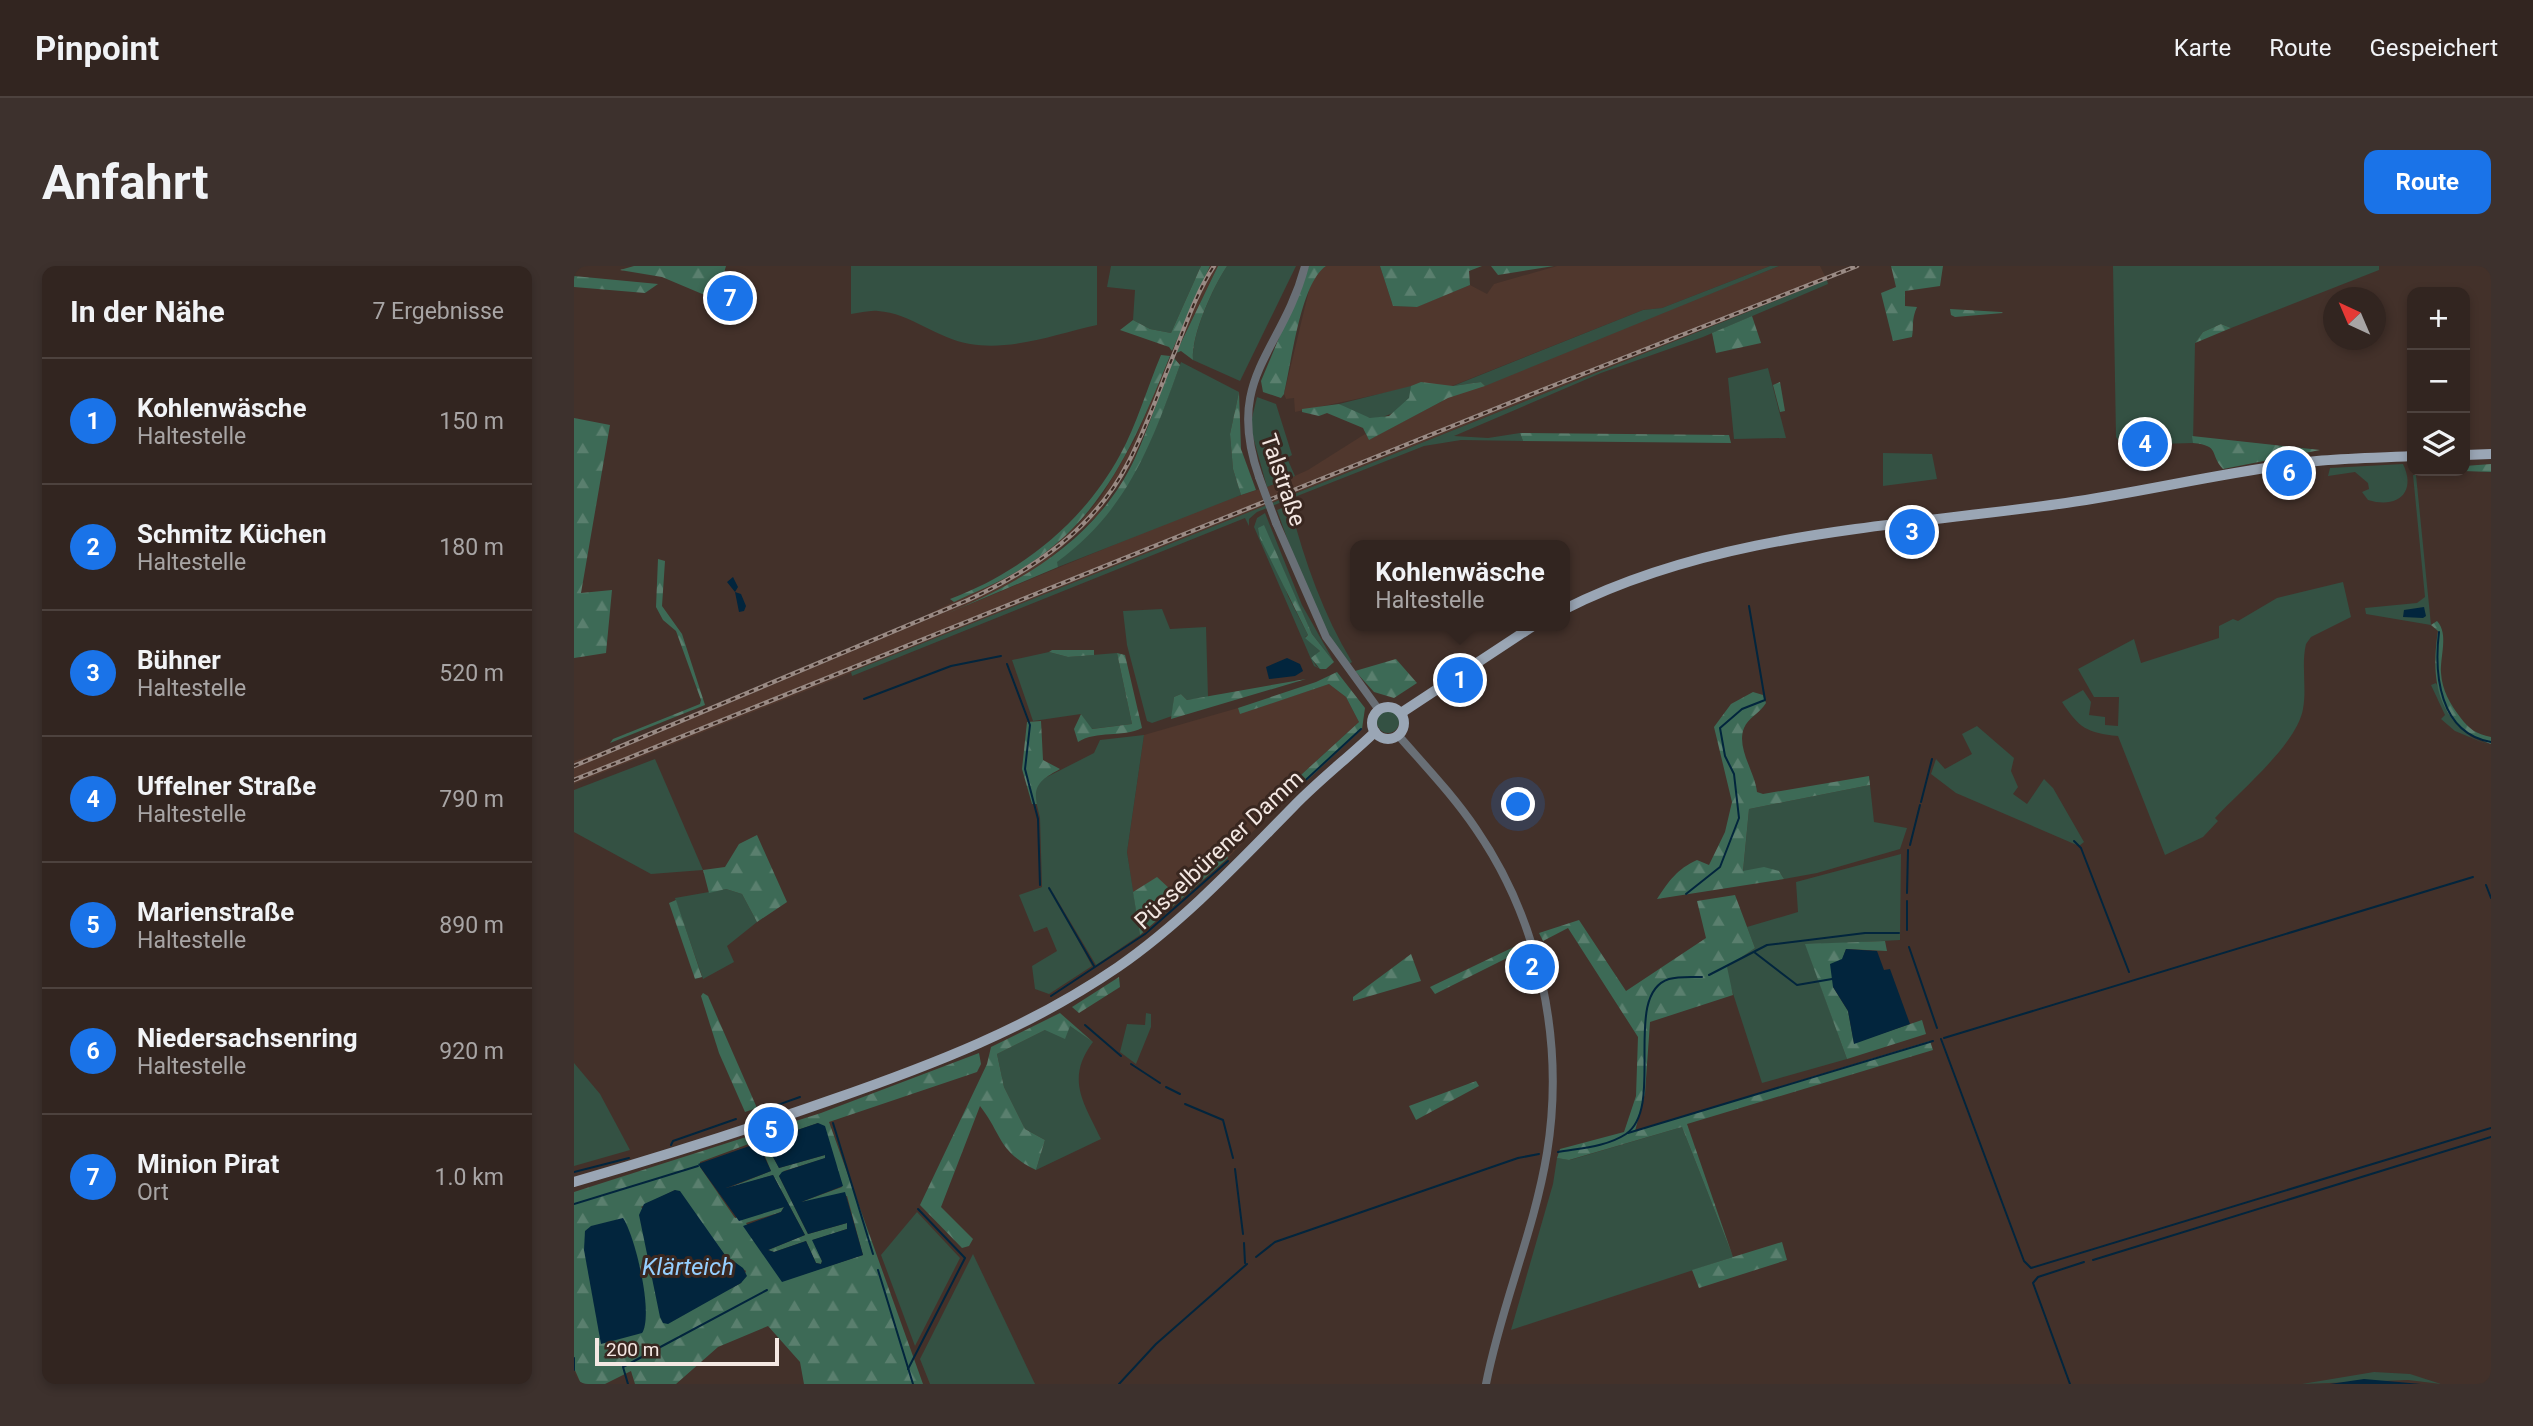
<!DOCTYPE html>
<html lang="de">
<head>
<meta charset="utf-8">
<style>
	body { margin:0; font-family:Roboto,sans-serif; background:#3d312d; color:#f1f3f6 }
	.controls { position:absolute; right:21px; top:21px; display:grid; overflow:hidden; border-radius:14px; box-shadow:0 4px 10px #0003 }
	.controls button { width:63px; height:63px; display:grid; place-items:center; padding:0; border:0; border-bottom:2px solid #4d423e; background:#322520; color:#f1f3f6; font:35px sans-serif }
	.compass { position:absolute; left:1749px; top:21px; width:63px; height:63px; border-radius:50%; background:#322520; box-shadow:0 4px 10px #0003; rotate:316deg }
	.scale { position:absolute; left:21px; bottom:18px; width:184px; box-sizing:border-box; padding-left:7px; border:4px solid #f4e8e3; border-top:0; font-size:19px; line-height:24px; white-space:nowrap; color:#f4e8e3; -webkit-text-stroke:5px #392720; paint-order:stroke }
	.you { position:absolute; left:945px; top:539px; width:24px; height:24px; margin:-18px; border:5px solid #fff; border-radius:50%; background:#1a73e8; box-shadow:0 0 0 10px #1a73e833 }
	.badge { display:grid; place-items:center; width:46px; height:46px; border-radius:50%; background:#1a73e8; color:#fff; font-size:23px; font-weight:700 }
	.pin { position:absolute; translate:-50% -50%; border:4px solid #fff; box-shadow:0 2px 7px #0006 }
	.popup { position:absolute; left:776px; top:274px; width:220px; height:91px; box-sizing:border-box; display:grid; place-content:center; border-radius:14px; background:#322520; filter:drop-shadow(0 2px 5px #0005); font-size:23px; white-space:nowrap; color:#a8a5a5 }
	.popup b { font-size:26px; color:#f1f3f6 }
	.popup::after { content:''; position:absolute; left:50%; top:100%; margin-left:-14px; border:14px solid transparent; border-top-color:#322520 }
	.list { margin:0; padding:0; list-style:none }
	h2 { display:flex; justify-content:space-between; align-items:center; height:91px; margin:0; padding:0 28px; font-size:30px }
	h2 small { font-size:23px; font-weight:400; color:#a8a5a5 }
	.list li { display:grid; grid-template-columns:46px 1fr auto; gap:21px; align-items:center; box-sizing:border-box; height:126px; padding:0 28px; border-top:2px solid #4d423e }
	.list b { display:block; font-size:26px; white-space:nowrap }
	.list p { margin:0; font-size:23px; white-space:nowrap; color:#a8a5a5 }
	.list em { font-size:23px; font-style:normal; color:#a8a5a5 }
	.icon { flex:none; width:38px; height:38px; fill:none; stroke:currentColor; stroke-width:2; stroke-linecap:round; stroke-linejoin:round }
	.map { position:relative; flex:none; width:1917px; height:1118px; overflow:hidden; border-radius:14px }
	header { display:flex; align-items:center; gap:42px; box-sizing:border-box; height:98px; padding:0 35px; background:#322520; border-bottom:2px solid #4d423e }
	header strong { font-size:33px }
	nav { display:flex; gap:38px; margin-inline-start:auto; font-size:24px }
	.intro { display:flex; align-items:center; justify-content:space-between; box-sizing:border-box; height:168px; padding:0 42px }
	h1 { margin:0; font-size:49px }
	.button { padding:18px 32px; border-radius:14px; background:#1a73e8; color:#fff; font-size:24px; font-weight:700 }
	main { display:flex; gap:42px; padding:0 42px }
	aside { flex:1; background:#322520; border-radius:14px; box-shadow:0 4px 10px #0003 }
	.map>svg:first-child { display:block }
	.built { fill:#50372d }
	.grass { fill:#345143 }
	.forest { fill:url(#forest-firs); fill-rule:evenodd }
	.water { fill:#02253d }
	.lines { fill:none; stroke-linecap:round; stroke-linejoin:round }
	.stream { stroke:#02253d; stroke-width:2 }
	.minor { stroke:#696f76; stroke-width:8 }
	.major { stroke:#9aa6b5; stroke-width:10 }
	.rail-casing { stroke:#998a84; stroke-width:4.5 }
	.rail { stroke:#392720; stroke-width:2; stroke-dasharray:5; stroke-linecap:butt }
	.minor-bridge { stroke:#696f76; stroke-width:8 }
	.labels { text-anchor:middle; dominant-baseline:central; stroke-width:6; stroke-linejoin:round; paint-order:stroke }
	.street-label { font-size:23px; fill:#f4e8e3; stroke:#392720 }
	.water-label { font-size:24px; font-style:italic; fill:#95cfff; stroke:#392720 }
</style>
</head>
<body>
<header>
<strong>Pinpoint</strong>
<nav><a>Karte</a><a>Route</a><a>Gespeichert</a></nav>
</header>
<div class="intro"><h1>Anfahrt</h1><a class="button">Route</a></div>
<main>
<aside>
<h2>In der Nähe<small>7 Ergebnisse</small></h2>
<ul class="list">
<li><span class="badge">1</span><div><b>Kohlenwäsche</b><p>Haltestelle</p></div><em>150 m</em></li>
<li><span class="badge">2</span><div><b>Schmitz Küchen</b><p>Haltestelle</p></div><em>180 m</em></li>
<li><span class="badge">3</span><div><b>Bühner</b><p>Haltestelle</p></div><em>520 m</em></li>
<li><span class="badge">4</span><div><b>Uffelner Straße</b><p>Haltestelle</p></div><em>790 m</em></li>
<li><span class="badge">5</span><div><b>Marienstraße</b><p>Haltestelle</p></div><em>890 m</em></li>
<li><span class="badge">6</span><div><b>Niedersachsenring</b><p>Haltestelle</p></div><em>920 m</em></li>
<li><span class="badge">7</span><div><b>Minion Pirat</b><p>Ort</p></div><em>1.0 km</em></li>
</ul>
</aside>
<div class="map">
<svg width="1917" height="1118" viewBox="0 0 1917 1118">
	<defs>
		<pattern id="forest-firs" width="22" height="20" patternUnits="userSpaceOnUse" patternTransform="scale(1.75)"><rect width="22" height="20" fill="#3d6a56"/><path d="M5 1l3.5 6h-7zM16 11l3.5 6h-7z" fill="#5a7f6e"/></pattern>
	</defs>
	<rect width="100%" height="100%" fill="#43312a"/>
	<!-- built -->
	<g class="built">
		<path d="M636,0H644L604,82L600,80Z"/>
		<path d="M752,0H806L819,40L842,41L896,19L913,28L920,18L983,0H1196L1088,42L1069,44L868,124H825L721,146L720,132L712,133L710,128L735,24L743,6Z"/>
		<path d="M1205,0H1246L1253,14L0,518V495L36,483L327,362L459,296L506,256L527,231L561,173L594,95L598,97L560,193L524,249L467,300L422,326L382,344L636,239L705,217L734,204L791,168L796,173L874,132Z"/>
		<path d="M755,418L772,431L785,456L705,529L687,557L654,592L649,581L596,624L583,612L559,626L553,586L570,469L664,442L667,447Z"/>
	</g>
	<!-- grass -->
	<g class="grass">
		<path d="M277,0H523V59C482,68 439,85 396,78C364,73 336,47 304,45C296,44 286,47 277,48Z"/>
		<path d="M537,0H627L597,67L576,63L559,54L561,24L533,21Z"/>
		<path d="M653,0H722L666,115L619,94C617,69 639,21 653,0Z"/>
		<path d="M1196,0H1205L911,120L907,116L879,120L1069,44L1088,42Z"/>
		<path d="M1539,0H1805V4L1657,62L1647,58L1629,66L1621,77L1619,177L1547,179L1542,171Z"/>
		<path d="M1253,14L1254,18L1129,71L1027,107L880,170L914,172L946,167L949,175L887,174L850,180L683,246L675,253V260L671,252L278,410L277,406Z"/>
		<path d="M607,96L665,126L656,168L659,203L667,229L484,301L482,296C553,245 578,175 607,96Z"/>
		<path d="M1194,102L1212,172L1160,173L1154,112Z"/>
		<path d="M837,120C841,138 813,154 796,152C787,151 773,143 765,138Z"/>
		<path d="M683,131L702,138L718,189L713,192L721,210L693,221L676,160Z"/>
		<path d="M1309,187L1358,188L1363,213L1309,220Z"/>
		<path d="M1829,198C1843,227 1823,243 1794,234L1788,226L1795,223L1794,217L1781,206L1754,210L1756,202Z"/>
		<path d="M1839,209H1842L1857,359L1792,348L1791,342L1843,337L1851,331Z"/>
		<path d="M716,239C730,294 749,348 778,396L775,398C740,353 722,297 703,244Z"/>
		<path d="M691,247L728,339L760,396L738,368L689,259L714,330L734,369L731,371L746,385L738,392L742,400L749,404L740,400L680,261L683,252Z"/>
		<path d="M1769,316L1777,351L1737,371L1732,378C1727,399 1733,422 1729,443C1723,478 1666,525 1641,552L1644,555L1629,571L1591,589L1544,470C1513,467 1505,462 1488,436L1509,424L1517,436L1515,449L1531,451V459L1544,460L1545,431H1520L1504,403L1560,373L1567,397L1645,372V360L1659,353L1664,355L1703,332Z"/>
		<path d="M588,343L596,363L632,361L634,431L613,434L607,428L600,431L598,450L578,457L573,455L553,379L549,345Z"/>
		<path d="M475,386L494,391L543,387L558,458L517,463L507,448L459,455L438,394Z"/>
		<path d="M1862,417L1880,454L1897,471L1917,480L1881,465L1867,453L1871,449L1857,419Z"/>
		<circle cx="814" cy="456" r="11"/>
		<path d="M1403,460L1440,492L1437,505L1444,521L1439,528L1453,538L1470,513L1479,522L1510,576L1505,580L1382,527L1357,508L1362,493L1371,503L1398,488L1388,468Z"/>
		<path d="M570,469L553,586L566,669L522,699L475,620L518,700L475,728L461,723L458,700L483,685L473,661L460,666L445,629L468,621L466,552L460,527L465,515L520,487L526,474Z"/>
		<path d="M81,493L129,604L77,608L0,566V524Z"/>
		<path d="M1296,519L1300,556L1333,562L1326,583L1243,607L1210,613L1205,605L1169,606L1175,543Z"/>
		<path d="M1327,588L1326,674L1232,679L1273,793L1188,817L1153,709V701L1181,682L1173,661L1224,646L1222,616Z"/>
		<path d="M152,623L168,628L183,656L153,680L160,696L129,713L101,632Z"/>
		<path d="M572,747L577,748V761L562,798L546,786L553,758L571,759Z"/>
		<path d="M496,760L519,776C491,813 510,837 527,873L462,904L471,874L451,863L430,821L423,788L471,764Z"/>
		<path d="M0,797L26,828L56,884L0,900Z"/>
		<path d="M1108,861L1159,991L937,1064L979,918L983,892L996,894Z"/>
		<path d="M343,946L386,992L341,1080L307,989Z"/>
		<path d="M399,988L461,1118H356L346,1093Z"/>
		<path d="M1800,1106L1836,1108L1867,1118L1834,1114L1728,1118Z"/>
	</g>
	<!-- forest -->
	<g class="forest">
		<path d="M60,0H152L147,17L155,30L152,38L88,11L46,4Z"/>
		<path d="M627,0H636L598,85L595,81L546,64L559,54L576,63L597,67Z"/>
		<path d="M644,0H653C639,21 617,69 619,94L607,85L602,87Z"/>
		<path d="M735,0H752C726,18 718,96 710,128L707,132L689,126L687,115Z"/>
		<path d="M806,0H908L895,5L896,19L843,41L819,40Z"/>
		<path d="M917,0H980L924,9Z"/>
		<path d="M1317,0H1369L1366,20L1331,25V40L1343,41C1337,54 1340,61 1338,71L1319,75L1307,27L1322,21Z"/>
		<path d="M0,10L84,18L71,27L0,21Z"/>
		<path d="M1376,43L1427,46L1429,47L1381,51L1377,49Z"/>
		<path d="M1178,50L1187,77L1142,87L1138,67Z"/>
		<path d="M1647,58L1657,62L1621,77L1629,66Z"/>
		<path d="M587,89L596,90C564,168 533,245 461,294C436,312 407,323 380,336L376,333C447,306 509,257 546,189C563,158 573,122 587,89Z"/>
		<path d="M600,92L606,99C577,179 554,244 483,296L484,301L372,348C450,315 524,272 561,192C576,159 586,125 600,92Z"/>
		<path d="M847,116L879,120L907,116L911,120L874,132L795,174L789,162L753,147L745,150L728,146V143L765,138L796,152L815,150L835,132L837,120Z"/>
		<path d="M1206,116L1211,145L1206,146L1199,119Z"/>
		<path d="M665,126L667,183L682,224L667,229L659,203L656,168Z"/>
		<path d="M0,152L36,159L7,327L38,324L32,387L0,392Z"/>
		<path d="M946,167L1155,169L1157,177L949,175Z"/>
		<path d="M1618,170L1746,184L1649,203C1635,188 1647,180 1619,177Z"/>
		<path d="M1917,198V206L1889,205L1891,200Z"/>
		<path d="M690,259L738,368L760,396L752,403H746L737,392L746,385L731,372L734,369L686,272L684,262Z"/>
		<path d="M84,293L91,295L88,340L108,368L131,439L36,477L39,473L126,438L127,434L102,365L89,354L82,341Z"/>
		<path d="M1863,355C1875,368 1866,390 1867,407C1868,424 1876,438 1886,451C1895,463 1902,468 1917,471V478C1864,460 1856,416 1864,365L1857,359Z"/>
		<path d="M478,384H520V389L494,391L475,386Z"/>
		<path d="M543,387L551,389L568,462C548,472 523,464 504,476L500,463L507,448L518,463L558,458Z"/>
		<path d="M822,393L843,417L820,432L800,426L781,405Z"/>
		<path d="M763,406L791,442L788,463L711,535L705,529L785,456L772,431L755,418L666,448L664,442L742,416Z"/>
		<path d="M732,413L597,453L600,431L607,428L613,434Z"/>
		<path d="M1179,426L1189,429L1192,437C1186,447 1174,452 1170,462C1162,482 1181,506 1183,526L1189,528L1295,510L1296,519L1175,543L1169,605L1190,601L1205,605L1210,613L1083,633C1095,615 1103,603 1123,594L1135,599L1151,566L1158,536L1140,461L1157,438Z"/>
		<path d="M467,455L469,494L486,503C470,512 458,518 463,538H458L448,503L453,456Z"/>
		<path d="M183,569L213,636L183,656L168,628L152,623L135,627L129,604L151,601L165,578Z"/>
		<path d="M649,581L654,592L566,669L559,626L583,611L596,623Z"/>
		<path d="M1161,629L1181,682L1153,701L1159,729L1076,756L1071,827L1061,865L1356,775L1359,784L1113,858L1159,991L1208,976L1213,994L1125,1022L1118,1004L1159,991L1108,861L995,894L983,892L986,883L1050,866L1062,830L1064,771L994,662L969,675L965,667L1005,654L1052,725L1132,672L1123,635Z"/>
		<path d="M102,634L128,711L121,713L95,637Z"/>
		<path d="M1311,675L1313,685L1272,683L1259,721L1274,745L1280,777L1348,754L1352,768L1273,793L1231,678Z"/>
		<path d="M946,678L949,684L861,728L856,721Z"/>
		<path d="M837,688L847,715L779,735V731Z"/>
		<path d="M545,711L546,721L505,747L498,741Z"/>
		<path d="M129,727L134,730L183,842L171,846L145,787L127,730Z"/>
		<path d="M486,747L519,776L496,760L491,773L471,764L423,788L430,821L451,863L471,874L462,904C424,886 428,868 406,840L367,941L399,973L395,980L388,982L346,939L413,798L417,781Z"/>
		<path d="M405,787L407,798L403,806L255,856L349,1118H230L226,1096L194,1060L144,1081L102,1118H61L57,1105L31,1118H7L0,1102V926L247,847ZM244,857L268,921L227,936L273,930L289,989L208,1015L172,957L207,946L210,941L161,952L126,901V896L180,876L186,878L197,905L152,923L199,909L231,969L194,984L200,986L232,975L242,997L247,998L248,995L239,974L273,963V957L234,968L205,910L210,905L252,892L251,889L205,902L192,878L194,874ZM101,924L151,989L172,1005L167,1017L156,1023L67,941Z"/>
		<path d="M902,815L905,820L842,854L835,840Z"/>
	</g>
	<!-- water -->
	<g class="water">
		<path d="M159,311L164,321L161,326L167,328L172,340L170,345L165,346L161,326L153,316Z"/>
		<path d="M1850,341L1852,350L1849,352L1829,351L1830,344Z"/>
		<path d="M713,392L726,398L729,405L721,410L695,413L692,401Z"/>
		<path d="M1272,683L1303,685L1310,704L1316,703L1336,758L1280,778L1274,745L1259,721L1256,698L1268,693Z"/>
		<path d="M244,857L251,860L269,920L227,936L271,926L289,989L208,1016L169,960L207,946L210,941L165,955L124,898L184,877L197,905L152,922L199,909L231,969L194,984L200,986L232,975L242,997L247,998L248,995L238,974L273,963V957L234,968L205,910L208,906L251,892V889L205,902L192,878L194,874Z"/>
		<path d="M101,924L106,925L151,989L169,1002L173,1010L167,1017L94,1058L89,1057L86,1051L65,949L70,938Z"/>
		<path d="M49,952C61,970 80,1048 68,1067L27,1078L10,984L11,965L17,960Z"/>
		<path d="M1790,1113L1847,1118H1756Z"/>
	</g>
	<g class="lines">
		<!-- stream -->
		<g class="stream">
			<path d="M1865,366C1860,408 1865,467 1917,476"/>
			<path d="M433,398L456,459L451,503L464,553L466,619"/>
			<path d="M290,433L377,400L427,390"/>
			<path d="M709,535L787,463"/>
			<path d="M1347,536L1358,493"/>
			<path d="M1500,575L1507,582L1555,706"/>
			<path d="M1336,579L1346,539"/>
			<path d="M1912,619L1917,632"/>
			<path d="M475,622L520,700"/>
			<path d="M1333,627L1334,584"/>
			<path d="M1112,628L1146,601L1165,552L1160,508L1151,490L1146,462L1168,443L1191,434L1175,340"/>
			<path d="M1333,635V664"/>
			<path d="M1335,681L1363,762"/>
			<path d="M1180,686L1223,719L1258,713"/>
			<path d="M1135,709L1193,679L1291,667H1325"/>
			<path d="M477,730L571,668L654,595"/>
			<path d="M511,759L547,790"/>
			<path d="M1370,772L1899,611"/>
			<path d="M1367,773L1450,995L1457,1002L1917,862"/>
			<path d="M557,798L586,817"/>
			<path d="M592,821L606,828"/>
			<path d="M611,838L649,854L659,892"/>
			<path d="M178,848L226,831"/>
			<path d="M259,857L299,988"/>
			<path d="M1054,867L1359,775"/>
			<path d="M97,879L99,875L162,853"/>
			<path d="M984,886C1007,882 1032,881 1052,868C1092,841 1047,728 1095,713C1105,710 1118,711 1128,711"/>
			<path d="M661,903L669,968"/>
			<path d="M0,906L55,892"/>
			<path d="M0,938L124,900"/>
			<path d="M670,977L671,997"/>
			<path d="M682,991L701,976L944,892L965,888"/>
			<path d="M1519,994L1917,871"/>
			<path d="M304,1004L339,1118"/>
			<path d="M0,1092V1104"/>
			<path d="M334,1103L391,992L344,943"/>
			<path d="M54,1118L49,1101L193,1024"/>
			<path d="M545,1118L582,1078L673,998"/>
			<path d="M1496,1118L1459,1017L1464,1011L1510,996"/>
		</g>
		<!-- minor -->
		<g class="minor">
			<path d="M685,211C650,111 708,87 731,0"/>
			<path d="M702,257L752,371L805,444"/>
			<path d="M824,469C851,500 879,529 902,563C966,656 991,776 973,887C960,966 927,1040 912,1118"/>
		</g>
		<!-- major -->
		<g class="major">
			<path d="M1891,189L1917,188"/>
			<path d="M991,343C1146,265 1323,261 1492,237C1575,225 1659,204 1743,195C1775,192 1806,192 1838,190"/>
			<circle cx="814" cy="457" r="16"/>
			<path d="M827,447L959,360"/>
			<path d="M0,916C86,891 172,864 257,834C358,799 455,762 544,701C609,656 664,597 719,541C745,514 775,491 801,466"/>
		</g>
		<defs>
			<g id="rail">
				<path d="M0,500L394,334C460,303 520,263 554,197C573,161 586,121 602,83C613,55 623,26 640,0"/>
				<path d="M0,514L963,126L1283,0"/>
			</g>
		</defs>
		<!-- rail casing -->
		<use href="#rail" class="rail-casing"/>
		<!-- rail -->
		<use href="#rail" class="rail"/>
		<!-- minor-bridge -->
		<path class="minor-bridge" d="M685,211L702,257"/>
	</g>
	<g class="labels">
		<!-- street labels -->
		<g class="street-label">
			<text transform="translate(709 214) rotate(71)">Talstraße</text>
			<text transform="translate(645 584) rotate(-43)">Püsselbürener Damm</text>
		</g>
		<!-- water labels -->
		<g class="water-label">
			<text x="114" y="1001">Klärteich</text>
		</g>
	</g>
</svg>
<div class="controls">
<button>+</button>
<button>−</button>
<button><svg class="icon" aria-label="layers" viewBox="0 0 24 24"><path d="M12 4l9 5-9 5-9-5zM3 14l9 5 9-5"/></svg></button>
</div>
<svg class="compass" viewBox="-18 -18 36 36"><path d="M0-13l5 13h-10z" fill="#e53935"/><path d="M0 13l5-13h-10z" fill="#a8a5a5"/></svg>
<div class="scale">200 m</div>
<div class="you"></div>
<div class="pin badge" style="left:886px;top:414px">1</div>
<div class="popup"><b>Kohlenwäsche</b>Haltestelle</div>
<div class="pin badge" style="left:958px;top:701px">2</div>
<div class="pin badge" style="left:1338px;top:266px">3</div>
<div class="pin badge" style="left:1571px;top:178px">4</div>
<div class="pin badge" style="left:197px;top:864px">5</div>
<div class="pin badge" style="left:1715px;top:207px">6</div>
<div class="pin badge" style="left:156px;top:32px">7</div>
</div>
</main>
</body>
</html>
